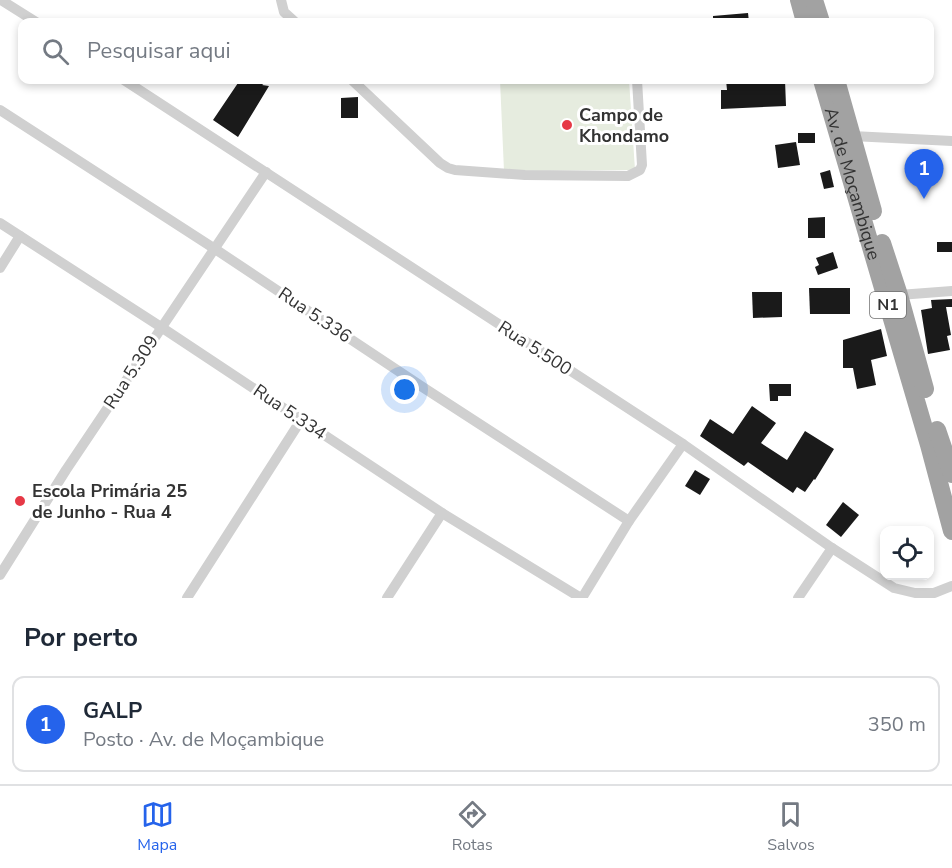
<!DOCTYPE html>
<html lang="pt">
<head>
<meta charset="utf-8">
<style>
	body { margin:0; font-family:"Nunito Sans",sans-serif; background:#f2f2f3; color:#1f2937 }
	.controls { position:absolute; right:18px; bottom:18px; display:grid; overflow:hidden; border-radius:12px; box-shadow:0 3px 9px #0003 }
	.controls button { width:54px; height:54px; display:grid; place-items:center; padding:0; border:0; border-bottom:2px solid #e0e1e3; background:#fff; color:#1f2937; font:30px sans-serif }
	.you { position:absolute; left:405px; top:390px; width:21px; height:21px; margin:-15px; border:4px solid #fff; border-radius:50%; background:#1a73e8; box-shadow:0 0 0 9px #1a73e833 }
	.badge { display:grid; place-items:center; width:39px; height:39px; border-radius:50%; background:#2563eb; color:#fff; font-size:20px; font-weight:700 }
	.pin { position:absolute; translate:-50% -50px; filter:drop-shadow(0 2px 3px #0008) }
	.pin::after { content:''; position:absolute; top:32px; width:21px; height:18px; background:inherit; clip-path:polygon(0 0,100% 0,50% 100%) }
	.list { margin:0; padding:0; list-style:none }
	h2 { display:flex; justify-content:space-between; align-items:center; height:78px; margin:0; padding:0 24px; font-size:26px }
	h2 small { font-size:20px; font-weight:400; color:#747a83 }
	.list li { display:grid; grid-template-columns:39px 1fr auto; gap:18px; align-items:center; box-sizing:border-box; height:96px; margin:0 12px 12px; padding:0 12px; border:2px solid #e0e1e3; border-radius:12px }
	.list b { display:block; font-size:22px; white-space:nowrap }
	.list p { margin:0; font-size:20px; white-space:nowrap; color:#747a83 }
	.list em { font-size:20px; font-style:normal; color:#747a83 }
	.icon { flex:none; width:33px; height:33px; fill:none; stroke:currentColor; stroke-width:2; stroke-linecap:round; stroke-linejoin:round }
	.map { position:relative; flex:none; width:952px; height:598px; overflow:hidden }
	.search { position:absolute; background:#fff; box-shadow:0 3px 9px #0003; left:18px; right:18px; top:18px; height:66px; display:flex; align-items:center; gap:15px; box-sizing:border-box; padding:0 21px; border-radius:12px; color:#747a83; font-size:22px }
	.sheet { height:186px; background:#fff }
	nav { display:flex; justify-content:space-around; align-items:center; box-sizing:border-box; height:84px; border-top:2px solid #e0e1e3; background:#fff; font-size:16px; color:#747a83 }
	nav a { display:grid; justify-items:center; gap:3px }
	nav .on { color:#2563eb }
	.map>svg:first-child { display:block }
	.green { fill:#e6ecdf }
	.building { fill:#1a1a1a }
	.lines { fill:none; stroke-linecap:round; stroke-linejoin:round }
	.minor { stroke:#d0d0d0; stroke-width:10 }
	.trunk { stroke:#a2a2a2; stroke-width:18 }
	.poi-dot { fill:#e63946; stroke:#fff; stroke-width:2 }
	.labels { text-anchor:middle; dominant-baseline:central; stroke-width:6; stroke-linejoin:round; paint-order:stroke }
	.shield { fill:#fff; stroke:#707070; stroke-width:1.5 }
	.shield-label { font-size:16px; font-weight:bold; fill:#333 }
	.poi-label { font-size:18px; font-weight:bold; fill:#333; stroke:#fff; text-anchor:start }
	.street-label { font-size:18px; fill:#333; stroke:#fff }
</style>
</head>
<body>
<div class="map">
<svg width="952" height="598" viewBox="0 0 952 598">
	<rect width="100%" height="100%" fill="#fff"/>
	<!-- green -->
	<path class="green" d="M500,80H629L635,170L504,171Z"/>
	<!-- building -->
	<g class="building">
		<path d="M748,13L749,22H713V16Z"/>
		<path d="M240,80H269L262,85L269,86L238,137L213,120Z"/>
		<path d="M726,80H785L786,106L721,109V90H727Z"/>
		<path d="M358,97V118H341V98Z"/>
		<rect x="798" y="133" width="17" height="10"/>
		<path d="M796,142L800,165L778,168L775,145Z"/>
		<path d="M830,170L834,187L824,189L820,173Z"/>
		<path d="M825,217V238H808V218Z"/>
		<rect x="937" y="242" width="15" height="10"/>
		<path d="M833,252L838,268L818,275L815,267L819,265L816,258Z"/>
		<path d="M809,288H850V314H810Z"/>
		<path d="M752,292H782V317L753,318Z"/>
		<path d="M952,299V307H946L951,335L947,336L950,350L928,354L921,310L932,308L931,300Z"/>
		<path d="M881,329L887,356L871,360L876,385L857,389L853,368H843V340Z"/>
		<path d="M769,384H791V396H778V401H770Z"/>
		<path d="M752,406L776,423L761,443L787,460L805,431L834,449L815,480L814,479L805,492L797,487L793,493L748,462L744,466L700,436L710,419L733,434Z"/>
		<path d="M695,470L710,479L700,495L685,486Z"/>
		<path d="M843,502L859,515L841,537L826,525Z"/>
	</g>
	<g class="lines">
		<!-- minor -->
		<g class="minor">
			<path d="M1,0L36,22"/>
			<path d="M281,0L284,12L295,22"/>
			<path d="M124,80L683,444L832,548L894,588L915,593H934L952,586"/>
			<path d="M352,80L440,163L448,168L455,170L525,175L628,176L640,170L642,165L637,80"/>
			<path d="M0,110L215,249L424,388L629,521"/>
			<path d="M852,136L952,141"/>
			<path d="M0,223L161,327L442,513L581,598"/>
			<path d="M0,268L20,236"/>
			<path d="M899,295L952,291"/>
			<path d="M0,575L66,470L266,172"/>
			<path d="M187,598L301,420"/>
			<path d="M387,598L442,513"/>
			<path d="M582,598L629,521L683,444"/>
			<path d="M798,598L832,548"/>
		</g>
		<!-- trunk -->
		<g class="trunk">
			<path d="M799,0L805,22"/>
			<path d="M814,0L821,22"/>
			<path id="s1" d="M822,80L929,445L952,531"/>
			<path d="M836,80L873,211"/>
			<path d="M882,243L899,295L925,389"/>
			<path d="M937,430L952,474"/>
		</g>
	</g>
	<!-- markers -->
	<g class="poi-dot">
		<circle cx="567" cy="125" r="6"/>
		<circle cx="20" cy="501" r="6"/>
	</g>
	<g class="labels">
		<!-- shield labels -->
		<rect class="shield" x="870" y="292" width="36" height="26" rx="4.5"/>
		<g class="shield-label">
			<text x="888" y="305">N1</text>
		</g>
		<!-- poi labels -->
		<g class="poi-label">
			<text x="579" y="115">Campo de<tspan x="579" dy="21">Khondamo</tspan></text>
			<text x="32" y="491">Escola Primária 25<tspan x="32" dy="21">de Junho - Rua 4</tspan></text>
		</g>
		<!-- street labels -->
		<g class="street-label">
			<text stroke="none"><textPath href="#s1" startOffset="108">Av. de Moçambique</textPath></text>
			<text transform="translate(315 315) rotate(34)">Rua 5.336</text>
			<text transform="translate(535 348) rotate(33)">Rua 5.500</text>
			<text transform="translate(131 372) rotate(-57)">Rua 5.309</text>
			<text transform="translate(290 412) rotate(34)">Rua 5.334</text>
		</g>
	</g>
</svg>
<div class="controls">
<button><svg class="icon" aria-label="locate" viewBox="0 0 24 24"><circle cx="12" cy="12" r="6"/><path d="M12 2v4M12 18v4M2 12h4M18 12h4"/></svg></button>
</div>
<div class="you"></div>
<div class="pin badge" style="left:924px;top:199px">1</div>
<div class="search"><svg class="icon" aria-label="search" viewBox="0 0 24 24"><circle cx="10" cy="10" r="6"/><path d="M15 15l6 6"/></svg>Pesquisar aqui</div>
</div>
<section class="sheet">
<h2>Por perto<small></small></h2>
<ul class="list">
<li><span class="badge">1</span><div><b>GALP</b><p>Posto · Av. de Moçambique</p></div><em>350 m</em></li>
</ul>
</section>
<nav>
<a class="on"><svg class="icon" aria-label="map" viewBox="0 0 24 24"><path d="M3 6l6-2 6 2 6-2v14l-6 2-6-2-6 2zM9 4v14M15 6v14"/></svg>Mapa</a>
<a><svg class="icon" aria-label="directions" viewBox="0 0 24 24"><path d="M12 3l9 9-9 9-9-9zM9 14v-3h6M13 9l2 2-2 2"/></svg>Rotas</a>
<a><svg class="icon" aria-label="saved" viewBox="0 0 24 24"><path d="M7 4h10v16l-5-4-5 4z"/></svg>Salvos</a>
</nav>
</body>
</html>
